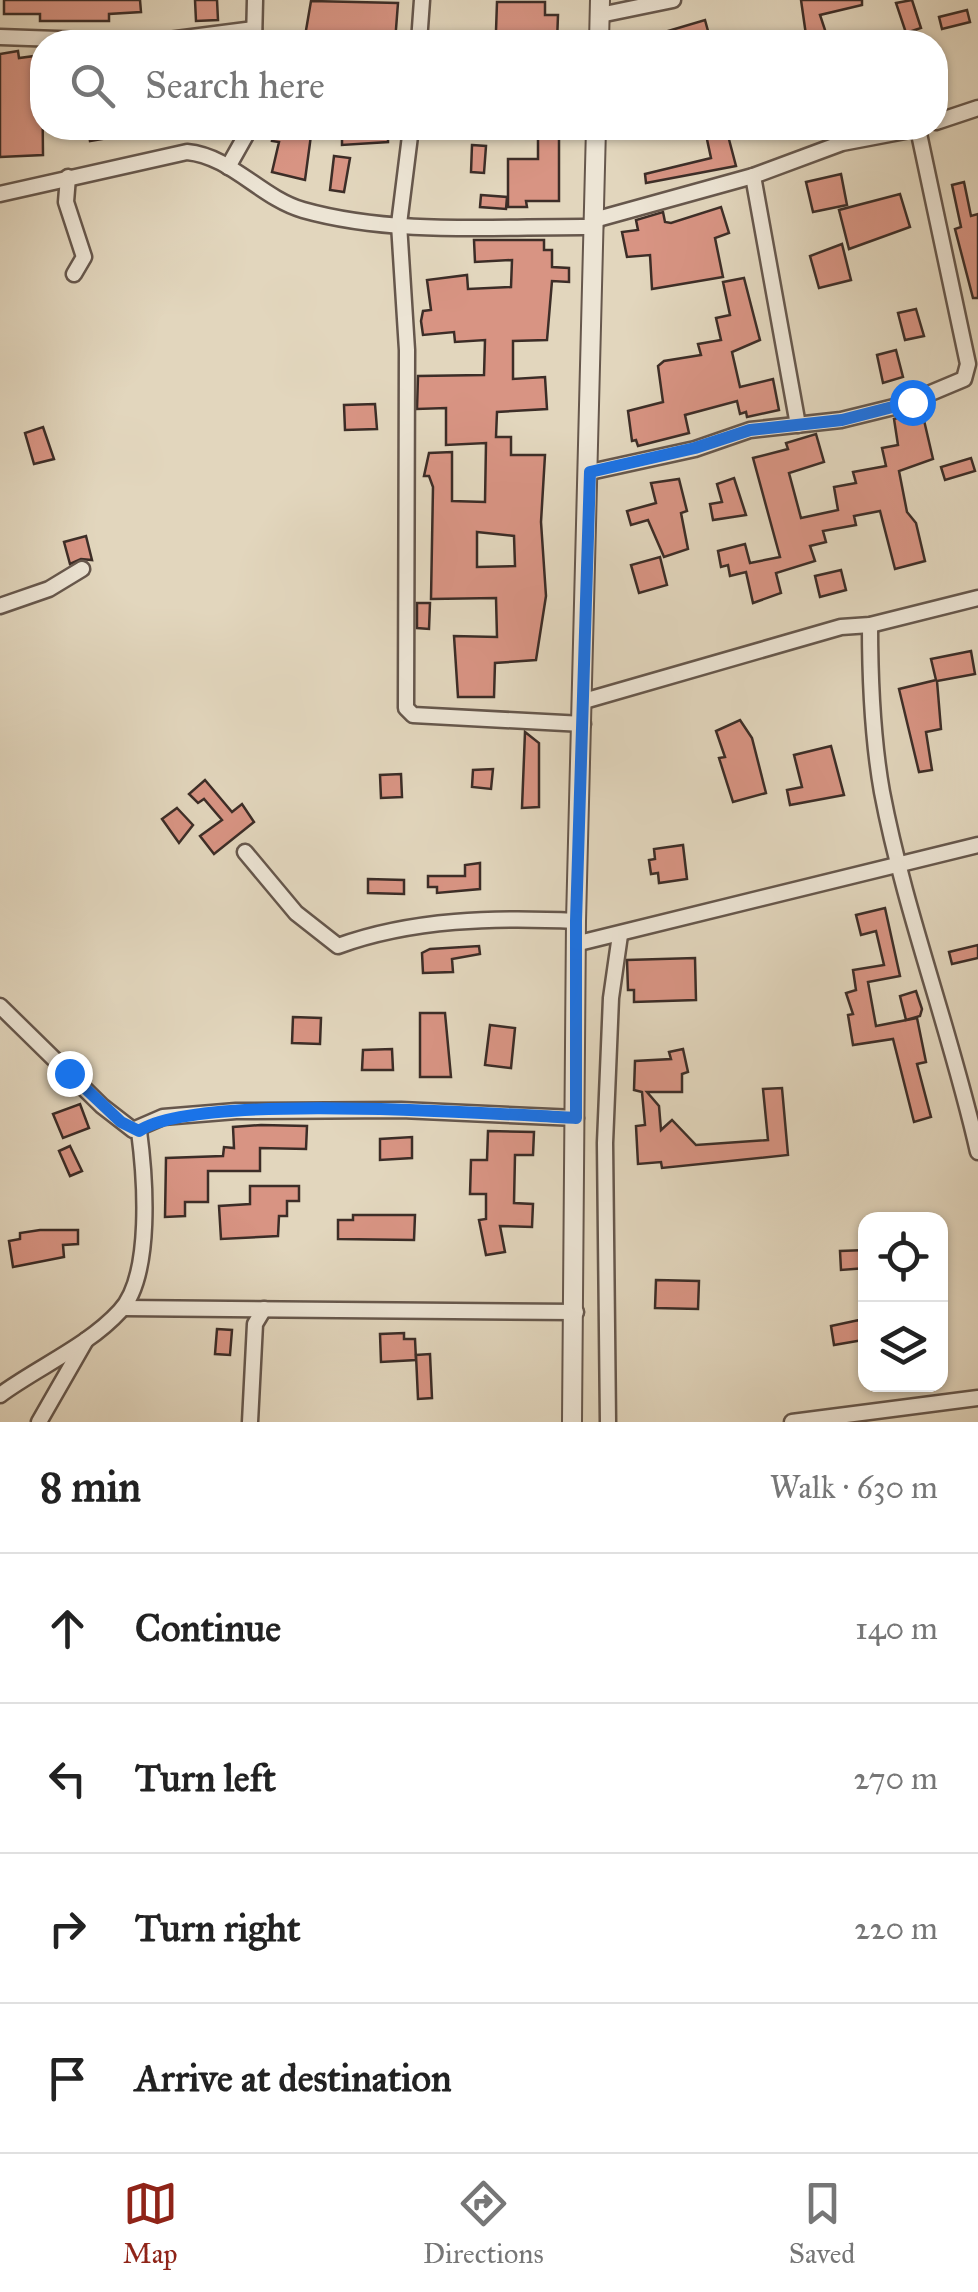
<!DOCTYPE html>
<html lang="en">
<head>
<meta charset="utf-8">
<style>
	body { margin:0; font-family:"IM FELL Great Primer",serif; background:#f6f6f6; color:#222 }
	.controls { position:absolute; right:30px; bottom:30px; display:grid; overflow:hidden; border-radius:20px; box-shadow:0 2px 8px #0004 }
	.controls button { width:90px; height:90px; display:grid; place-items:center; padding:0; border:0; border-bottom:2px solid #e0e0e0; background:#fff; color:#222; font:50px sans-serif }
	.stop { position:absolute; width:30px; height:30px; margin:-22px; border:8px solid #1a73e8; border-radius:50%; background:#fff }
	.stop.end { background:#1a73e8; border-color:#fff; box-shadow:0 2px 10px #0008 }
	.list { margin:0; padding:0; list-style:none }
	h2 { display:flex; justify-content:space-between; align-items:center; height:130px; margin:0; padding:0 40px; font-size:42px }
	h2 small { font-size:32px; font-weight:400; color:#767676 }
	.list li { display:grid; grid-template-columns:65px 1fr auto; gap:30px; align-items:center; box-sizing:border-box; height:150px; padding:0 40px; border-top:2px solid #e0e0e0 }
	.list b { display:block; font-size:38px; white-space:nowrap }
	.list em { font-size:32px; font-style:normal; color:#767676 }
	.icon { flex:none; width:55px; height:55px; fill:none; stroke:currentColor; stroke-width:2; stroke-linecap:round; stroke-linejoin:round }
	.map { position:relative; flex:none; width:978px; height:1422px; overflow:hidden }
	.search { position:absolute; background:#fff; box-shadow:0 2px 8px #0004; left:30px; right:30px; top:30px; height:110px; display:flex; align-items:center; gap:25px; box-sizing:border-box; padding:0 35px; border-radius:40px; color:#767676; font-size:38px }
	.sheet { height:730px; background:#fff }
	nav { display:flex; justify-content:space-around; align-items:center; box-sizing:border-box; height:140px; border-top:2px solid #e0e0e0; background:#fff; font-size:28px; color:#767676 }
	nav a { display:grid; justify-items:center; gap:5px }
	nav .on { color:#8f2418 }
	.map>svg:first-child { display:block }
	.building { fill:#d89483; stroke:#3c2d27; stroke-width:2.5; fill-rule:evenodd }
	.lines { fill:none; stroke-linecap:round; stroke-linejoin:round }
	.minor-casing { stroke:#66574c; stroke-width:19 }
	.tertiary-casing { stroke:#66574c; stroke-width:22 }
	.minor { stroke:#ece4d4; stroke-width:14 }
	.tertiary { stroke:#ece4d4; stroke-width:18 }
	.route { stroke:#1a73e8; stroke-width:12 }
</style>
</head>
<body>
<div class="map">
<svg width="978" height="1422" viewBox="0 0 978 1422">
	<rect width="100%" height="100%" fill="#e2d6bd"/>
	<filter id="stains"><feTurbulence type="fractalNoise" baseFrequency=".002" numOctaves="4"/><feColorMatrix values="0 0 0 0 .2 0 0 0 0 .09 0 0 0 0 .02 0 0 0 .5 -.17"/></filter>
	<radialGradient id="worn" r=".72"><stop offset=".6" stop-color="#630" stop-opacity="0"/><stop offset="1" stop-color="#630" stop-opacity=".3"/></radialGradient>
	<!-- building -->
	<g class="building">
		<path d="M4,0H140L141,12L109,14V21H40V14H4Z"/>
		<path d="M195,0H217L218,20L196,21Z"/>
		<path d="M801,0H862V5L820,15L829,42H807Z"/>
		<path d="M912,0L921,28L906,33L896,3Z"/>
		<path d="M311,1L398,3L395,42H304Z"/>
		<path d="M497,2H545V15H558L557,42H529L530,32L496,31Z"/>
		<path d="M967,10L970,22L942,29L939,17Z"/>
		<path d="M705,20L711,42H641V39Z"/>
		<path d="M18,51L19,58L42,55L43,155L0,157V54Z"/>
		<path d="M88,128H126V135L90,141Z"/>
		<path d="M274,128H312L305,180L272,172L279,142L272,141Z"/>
		<path d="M342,128H388V142L342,145Z"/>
		<path d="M538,128H559V201H526L527,207H508V159H538Z"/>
		<path d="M726,128L736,166L646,183L645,174L711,158L705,130Z"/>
		<path d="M472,145L486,146L484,173L471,172Z"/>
		<path d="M334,156L350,158L344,192L330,190Z"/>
		<path d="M841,174L847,205L813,212L806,182Z"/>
		<path d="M964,182L971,216L978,214V298H973L955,229L961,227L952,185Z"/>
		<path d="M900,194L910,227L849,249L839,210Z"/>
		<path d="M481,195L507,197L506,209L480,207Z"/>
		<path d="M721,207L729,233L715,238L723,277L652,289L650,255L627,257L622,232L638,230L636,220L663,212L665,222L671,223Z"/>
		<path d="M474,240H544V250H552V267L569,268V282L552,281L547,340L513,341V379L545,377L547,409L497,412L496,437H511V455H545L541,522L546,596L536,660L495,663L494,697H458L454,636L497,637L496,598L431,599L433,487L429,476H424L429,453L452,452V501L485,502L486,443L446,445V408L417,409L418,376L484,375L485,340L455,342L454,332L423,335L421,321L423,311L431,310L427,280L467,275L468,289L511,287L512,260L475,262ZM477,532L514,536L515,566L477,567Z"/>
		<path d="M842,244L851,280L819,288L810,256Z"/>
		<path d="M744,278L760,340L732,352L740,387L773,379L779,410L747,417L746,412L740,414L737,401L685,415L689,433L638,446L636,440L632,441L628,411L663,402L658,366L664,361L701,355L698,344L721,340L716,318L730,315L723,282Z"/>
		<path d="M916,309L924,336L905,340L898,313Z"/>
		<path d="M896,350L903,377L883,383L877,355Z"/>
		<path d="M375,404L377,429L345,430L344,405Z"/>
		<path d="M915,413L916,418L923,416L933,459L899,471L907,512L916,523L925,561L895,569L880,511L854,516L856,525L823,531L826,542L810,546L815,561L776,573L781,593L753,603L746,572L730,576L728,565L721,567L718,551L745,544L750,563L780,557L753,458L788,449L786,443L816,434L824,462L789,473L801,518L838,510L834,487L856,483L853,472L886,466L882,448L898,445L894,419Z"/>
		<path d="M43,427L54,459L34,464L25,433Z"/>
		<path d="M971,458L975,471L945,480L941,467Z"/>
		<path d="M734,478L746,515L713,520L710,504L722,502L717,484Z"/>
		<path d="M679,479L687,511L681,513L688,549L664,557L648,520L631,525L627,511L656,503L651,483Z"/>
		<path d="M86,536L92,560L81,559L70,564L64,542Z"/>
		<path d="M660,557L667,585L639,593L631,565Z"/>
		<path d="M841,570L846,590L820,597L815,576Z"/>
		<path d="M417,603H430L429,629L417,628Z"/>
		<path d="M971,651L975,674L937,681L941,729L926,732L932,770L919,772L899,689L936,680L931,659Z"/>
		<path d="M740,720L752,738L766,793L733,802L719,758L725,757L716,731Z"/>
		<path d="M525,732L539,743V807L522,808Z"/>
		<path d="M831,746L844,795L790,805L787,790L802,787L794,755Z"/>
		<path d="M493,769L491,789L472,787L473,770Z"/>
		<path d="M401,774L402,797L381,798L380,775Z"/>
		<path d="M205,780L232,812L242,804L254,822L214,854L200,836L222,820L204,799L198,803L189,794Z"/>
		<path d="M177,808L193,825L179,843L162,819Z"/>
		<path d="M683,845L687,879L659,883L658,873L651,874L649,860L655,859L654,849Z"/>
		<path d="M480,863V889L437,893V887H428V876H465V865Z"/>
		<path d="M368,879L404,880V894L368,893Z"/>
		<path d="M885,908L900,976L868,982L876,1026L917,1018L926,1062L917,1064L931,1117L914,1122L893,1039L853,1045L848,1015L853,1014L846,993L856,990L853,970L884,965L876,931L861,935L856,915Z"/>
		<path d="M978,945V958L952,964L949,952Z"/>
		<path d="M479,946L480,954L452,959L453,972L423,973L422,953L430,949Z"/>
		<path d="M695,958L696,1000L634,1002V990H628L627,960Z"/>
		<path d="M916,991L922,1009L920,1016L906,1020L900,996Z"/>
		<path d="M420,1013H445L451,1077H420Z"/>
		<path d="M293,1017L321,1018L320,1044L292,1043Z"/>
		<path d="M490,1025L515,1028L511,1068L485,1065Z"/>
		<path d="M392,1049L393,1070H362L363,1050Z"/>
		<path d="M683,1049L688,1072L682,1074V1092H647L659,1106L661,1130L672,1120L696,1145L768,1140L763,1089L782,1088L788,1155L662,1168L661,1162L638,1164L636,1126L645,1125L642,1092L634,1090L635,1061L671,1059L669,1052Z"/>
		<path d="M80,1104L89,1128L63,1138L53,1114Z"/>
		<path d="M261,1125L307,1126L306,1149L260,1148V1171H208V1202H185V1216L165,1217L166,1158L223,1156L224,1147L234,1148L233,1127Z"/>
		<path d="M488,1131L534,1132L533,1155H515L514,1203L533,1204L532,1227L500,1226L505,1252L486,1255L479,1220L486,1219V1194H470L471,1160H487Z"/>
		<path d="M412,1137V1158L380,1160V1139Z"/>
		<path d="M70,1146L82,1171L70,1176L59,1151Z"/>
		<path d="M250,1186H299V1201H287V1216H279L278,1236L221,1239L219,1206L250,1204Z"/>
		<path d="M353,1215H415L414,1240L338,1239V1220H353Z"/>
		<path d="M40,1230H78V1244L63,1245L64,1257L13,1267L9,1241L20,1239V1233Z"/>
		<path d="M866,1250V1268L841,1270L840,1251Z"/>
		<path d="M656,1280L699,1281L698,1309L655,1308Z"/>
		<path d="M859,1320L863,1340L834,1345L831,1326Z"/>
		<path d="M217,1329L232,1330L230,1355L215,1354Z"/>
		<path d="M404,1333V1339H415L416,1360L381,1362L380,1334Z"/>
		<path d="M430,1354L432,1398L418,1399L416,1355Z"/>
	</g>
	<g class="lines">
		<defs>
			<g id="minor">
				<path d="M600,15L673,0"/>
				<path d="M0,37L145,42"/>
				<path d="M153,42L254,29"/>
				<path d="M254,42L255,0"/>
				<path d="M419,42L422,0"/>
				<path d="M936,122L978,108"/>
				<path d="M411,128L399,224L407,350L406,708L413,715L583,724"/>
				<path d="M228,167L250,128"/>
				<path d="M753,176L798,425"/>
				<path d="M68,177L66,202L84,257L74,274"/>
				<path d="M0,194L187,152C231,156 261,198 303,210C395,236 500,226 595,227"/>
				<path d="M594,220L753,176L842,143L921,128"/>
				<path d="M590,472L695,449L750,430L841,420L902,405L964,379L968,364L918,129"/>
				<path d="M0,606L49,589L82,569"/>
				<path d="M870,625C870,681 872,736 882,792C905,913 951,1031 978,1152"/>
				<path d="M584,701L841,627L870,625L978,598"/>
				<path d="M245,852L296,913L338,946C412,919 496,917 576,921"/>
				<path d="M579,943L978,845"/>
				<path d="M0,1006L102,1106L133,1130L163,1117L236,1111L401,1110L576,1118"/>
				<path d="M124,1308L576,1312"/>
				<path d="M0,1395C38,1367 88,1346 120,1311C153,1276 145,1176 139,1131"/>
				<path d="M39,1422L86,1340"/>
				<path d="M250,1422L255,1324L264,1309"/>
				<path d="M608,1422L605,1143L611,998L620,935"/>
				<path d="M792,1422L978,1398"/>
			</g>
			<g id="tertiary">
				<path d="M599,42L600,0"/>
				<path d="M572,1422L576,921L596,128"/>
			</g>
		</defs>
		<!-- minor casing -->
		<use href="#minor" class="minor-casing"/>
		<!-- tertiary casing -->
		<use href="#tertiary" class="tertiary-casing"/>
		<!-- minor -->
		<use href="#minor" class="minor"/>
		<!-- tertiary -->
		<use href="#tertiary" class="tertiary"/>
	</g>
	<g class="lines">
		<!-- route -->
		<path class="route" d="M69,1073L121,1122L139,1131C196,1092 493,1114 576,1118V921L590,472L695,448L750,430L842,420L912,402"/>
	</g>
	<rect width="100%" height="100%" filter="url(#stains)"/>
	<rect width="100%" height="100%" fill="url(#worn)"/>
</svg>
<div class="controls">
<button><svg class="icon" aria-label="locate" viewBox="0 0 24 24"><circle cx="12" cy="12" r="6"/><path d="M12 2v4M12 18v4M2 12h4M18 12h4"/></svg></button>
<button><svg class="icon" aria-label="layers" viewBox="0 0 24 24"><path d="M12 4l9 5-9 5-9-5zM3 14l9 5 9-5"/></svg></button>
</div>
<div class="stop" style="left:912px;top:402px"></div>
<div class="stop end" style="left:69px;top:1073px"></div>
<div class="search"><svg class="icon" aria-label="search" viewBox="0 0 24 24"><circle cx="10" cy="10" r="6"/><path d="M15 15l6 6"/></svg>Search here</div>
</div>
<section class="sheet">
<h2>8 min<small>Walk · 630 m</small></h2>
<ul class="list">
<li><svg class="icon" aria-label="ahead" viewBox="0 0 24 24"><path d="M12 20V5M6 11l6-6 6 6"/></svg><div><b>Continue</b></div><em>140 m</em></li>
<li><svg class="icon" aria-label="left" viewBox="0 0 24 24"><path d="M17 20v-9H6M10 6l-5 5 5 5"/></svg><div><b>Turn left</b></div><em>270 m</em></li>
<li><svg class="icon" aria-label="right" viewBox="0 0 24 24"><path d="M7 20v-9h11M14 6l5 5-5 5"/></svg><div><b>Turn right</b></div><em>220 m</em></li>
<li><svg class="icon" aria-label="arrive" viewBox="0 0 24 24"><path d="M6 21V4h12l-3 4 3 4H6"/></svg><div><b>Arrive at destination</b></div></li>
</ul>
</section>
<nav>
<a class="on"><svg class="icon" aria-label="map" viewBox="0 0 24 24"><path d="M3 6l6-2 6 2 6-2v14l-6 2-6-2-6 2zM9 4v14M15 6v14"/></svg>Map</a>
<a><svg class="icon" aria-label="directions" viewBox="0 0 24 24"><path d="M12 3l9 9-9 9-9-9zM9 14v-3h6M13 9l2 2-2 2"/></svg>Directions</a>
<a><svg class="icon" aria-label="saved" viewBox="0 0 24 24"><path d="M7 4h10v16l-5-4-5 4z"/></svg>Saved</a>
</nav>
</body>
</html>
